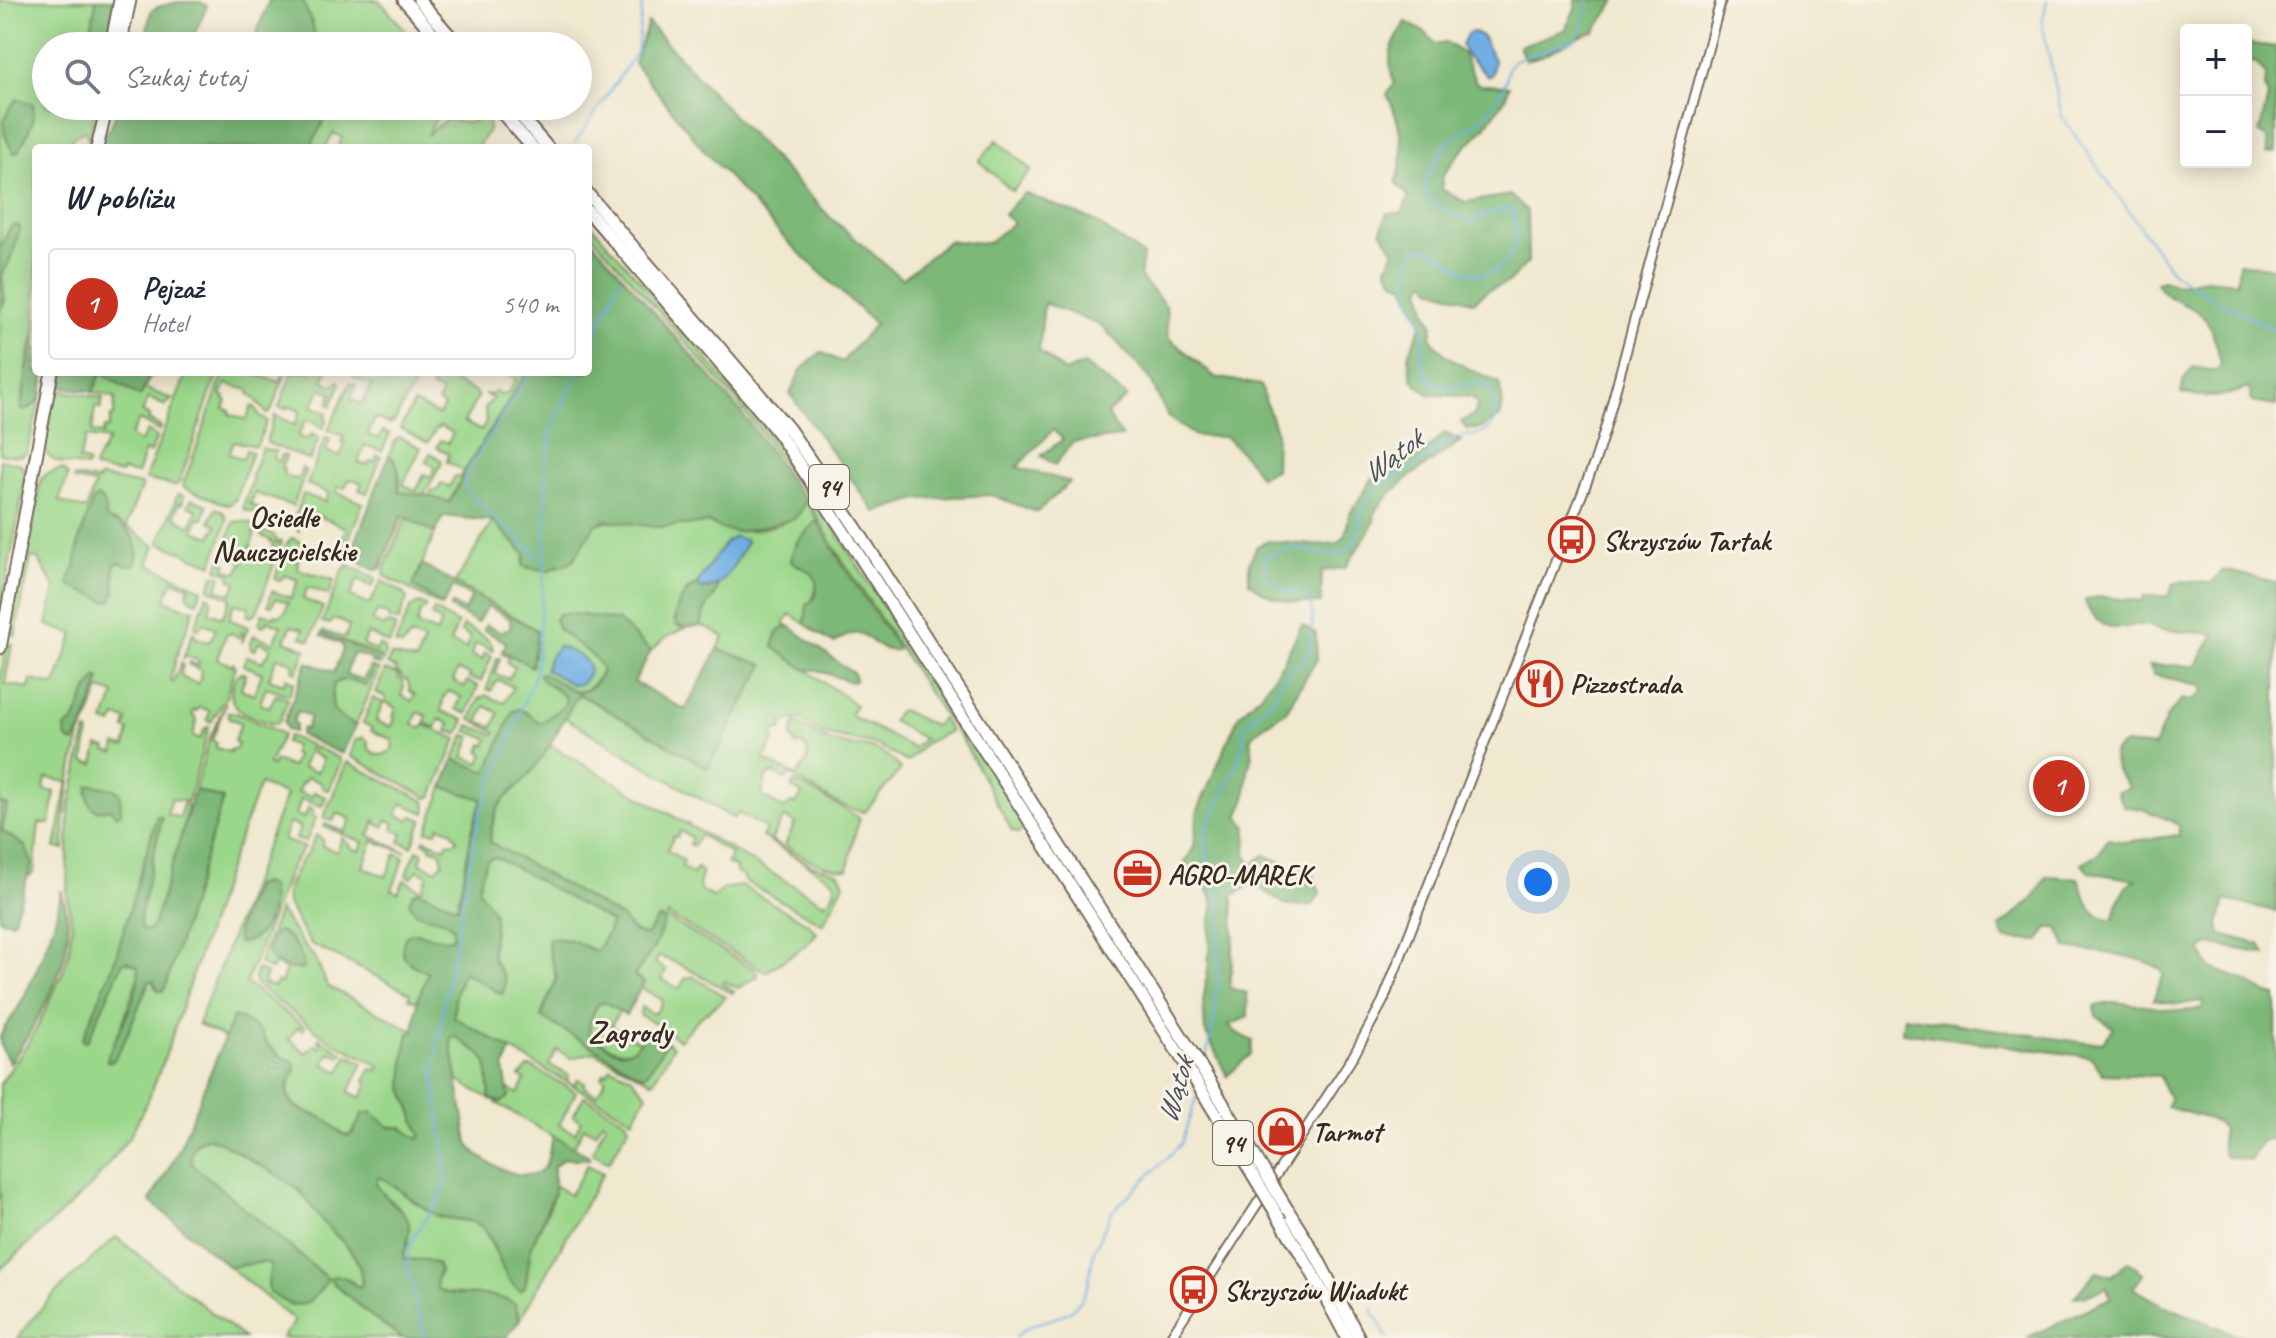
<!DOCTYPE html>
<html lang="pl">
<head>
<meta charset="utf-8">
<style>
	body { margin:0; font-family:Caveat,sans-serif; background:#f6f6f7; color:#1f2937 }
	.controls { position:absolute; right:24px; top:24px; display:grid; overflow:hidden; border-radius:8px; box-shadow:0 4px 20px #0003 }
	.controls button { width:72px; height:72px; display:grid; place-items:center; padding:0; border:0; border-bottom:2px solid #e0e1e3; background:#fff; color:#1f2937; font:40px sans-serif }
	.you { position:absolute; left:1538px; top:882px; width:28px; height:28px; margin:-20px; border:6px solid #fff; border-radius:50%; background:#1a73e8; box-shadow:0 0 0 12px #1a73e833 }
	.badge { display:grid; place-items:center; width:52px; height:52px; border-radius:50%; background:#c8321e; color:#fff; font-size:26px; font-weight:700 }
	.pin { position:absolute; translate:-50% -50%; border:4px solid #fff; box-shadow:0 2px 8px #0006 }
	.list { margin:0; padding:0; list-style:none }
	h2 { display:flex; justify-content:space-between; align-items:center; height:104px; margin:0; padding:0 32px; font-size:34px }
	h2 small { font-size:26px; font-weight:400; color:#747a83 }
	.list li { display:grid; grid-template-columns:52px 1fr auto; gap:24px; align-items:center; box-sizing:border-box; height:112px; margin:0 16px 16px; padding:0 16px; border:2px solid #e0e1e3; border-radius:8px }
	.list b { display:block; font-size:30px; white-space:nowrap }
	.list p { margin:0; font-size:26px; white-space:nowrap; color:#747a83 }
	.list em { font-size:26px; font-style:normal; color:#747a83 }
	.icon { flex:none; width:44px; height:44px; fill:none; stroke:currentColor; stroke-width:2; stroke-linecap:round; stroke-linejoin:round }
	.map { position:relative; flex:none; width:2276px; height:1338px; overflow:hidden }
	.search { position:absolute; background:#fff; box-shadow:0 4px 20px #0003; left:32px; top:32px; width:560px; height:88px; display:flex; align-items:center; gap:20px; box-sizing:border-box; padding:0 28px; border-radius:44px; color:#747a83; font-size:30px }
	.panel { position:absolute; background:#fff; box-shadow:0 4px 20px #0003; left:32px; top:144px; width:560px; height:232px; border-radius:8px }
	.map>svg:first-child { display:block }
	.green { fill:#9bd78b; stroke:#6b8054; stroke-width:2 }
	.forest { fill:#7cb877; stroke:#5c714a; stroke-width:2 }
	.water { fill:#6fafe3; stroke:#556c80; stroke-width:2 }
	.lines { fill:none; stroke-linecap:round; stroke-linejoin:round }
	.stream { stroke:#6fafe3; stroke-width:2 }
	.tertiary-casing { stroke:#7a6c5c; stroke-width:12 }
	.primary-casing { stroke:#7a6c5c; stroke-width:15 }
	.tertiary { stroke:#fff; stroke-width:8 }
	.primary { stroke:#fff; stroke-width:11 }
	.primary-bridge-casing { stroke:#7a6c5c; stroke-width:15; stroke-linecap:butt }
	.primary-bridge { stroke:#fff; stroke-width:11 }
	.labels { text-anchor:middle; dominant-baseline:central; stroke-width:6; stroke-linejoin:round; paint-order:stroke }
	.shield { fill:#f7f3e8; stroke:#73665b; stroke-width:2 }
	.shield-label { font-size:26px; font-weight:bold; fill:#3b2a1e }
	.poi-label { font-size:28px; font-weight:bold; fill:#3b2a1e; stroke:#f7f3e8; text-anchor:start }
	.water-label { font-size:30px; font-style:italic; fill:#4b5259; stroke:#f7f3e8 }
	.neighbourhood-label { font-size:30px; font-weight:bold; fill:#3b2a1e; stroke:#f7f3e8 }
</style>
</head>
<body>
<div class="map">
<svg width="2276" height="1338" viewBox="0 0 2276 1338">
	<rect width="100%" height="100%" fill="#f7f3e8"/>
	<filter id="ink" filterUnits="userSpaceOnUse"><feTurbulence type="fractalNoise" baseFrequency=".0125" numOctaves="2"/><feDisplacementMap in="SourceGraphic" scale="16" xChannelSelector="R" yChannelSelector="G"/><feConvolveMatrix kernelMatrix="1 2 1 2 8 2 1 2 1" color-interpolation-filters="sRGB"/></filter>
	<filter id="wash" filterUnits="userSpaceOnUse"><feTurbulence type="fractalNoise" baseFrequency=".006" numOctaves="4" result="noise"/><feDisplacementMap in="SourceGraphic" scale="32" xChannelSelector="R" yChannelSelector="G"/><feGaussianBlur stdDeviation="1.8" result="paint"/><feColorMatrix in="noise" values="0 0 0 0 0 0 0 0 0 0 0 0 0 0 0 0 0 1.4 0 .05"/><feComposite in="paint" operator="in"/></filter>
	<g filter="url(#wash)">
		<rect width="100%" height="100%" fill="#f0e8cf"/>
		<!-- green -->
		<g class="green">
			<path d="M0,0H116L107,46H46V106H96L89,144L85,130L73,137L70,148H36V330L29,356L27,410L36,404L42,393L27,452L20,456L0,454Z"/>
			<path d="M303,0H379L419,46H321L315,41C315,23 307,16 303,0Z"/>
			<path d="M331,106H441L439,114L427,135L447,119L467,123L474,121L462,106H472L488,123L489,129L477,148H338L342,137L333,133L325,148H310Z"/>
			<path d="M997,140L1031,170L1012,191L979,161Z"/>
			<path d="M588,221C665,310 745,397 812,494L1027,828L1018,833L1012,831L963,741L939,708L838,553L800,486L736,400L588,230Z"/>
			<path d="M100,372L139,396L144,388L172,399L165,406L149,398L142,412L150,416L148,420L161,427L159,431L139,420L130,436L140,442L147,431L157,437L150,453L145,451L137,474L122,471L121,474L95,469L94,466L108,440L86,437L79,460L88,462L87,467C72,464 49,465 44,449L54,393L57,390L103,398L101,408L95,407L92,432L103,434L104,428H109L111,416H114L115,397L93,392Z"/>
			<path d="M187,372H218L179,483L175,486L145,479Z"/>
			<path d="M224,372H259L258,375L279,382L283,375H285L271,411L267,414L255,399L250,395L249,390L226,384L221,395L225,397L224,400L227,401L224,408L230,411V414L246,420L252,406L256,408L259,415L267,421L257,445L254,446L234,441L229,454L243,459L246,450L252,452L235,500L228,505L184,488L183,485Z"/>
			<path d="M292,372H327L323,381L335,386L338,381L341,383L331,406L328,403L332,393L321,388L312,406L327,413L325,418L327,420L323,428L311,421H305L298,436L306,440L308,437L311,438L312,434L319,438L310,460L267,443V438L275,415L295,425L300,411L288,406L286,409L279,407Z"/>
			<path d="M356,372H376L382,375L384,372H394L393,374L400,379L399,382L405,385L412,372H421L394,422L392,421L390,424L375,418L368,435L379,439L383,431L390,434L382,451L365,445L358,463L368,465L370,461L375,462L377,455L381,457L367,493L359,490L362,483L352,479L348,481L345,488L337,487L336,492L363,503L345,548L341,551L335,550L347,528L302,509L297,523L299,532L295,525L292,526L303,494L325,502L329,493L307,484L326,437L330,439L326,451L340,457L345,444L342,442L344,436L328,430L350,383L356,385L351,399L362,404L372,385L353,377Z"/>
			<path d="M504,372H527L466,469L450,502L428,498L432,490H438L441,483L449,487L455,476L460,478L463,471L447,462L449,454L437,447L441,440L448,443L453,433L440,426L438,429L436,428L428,443L400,428L414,403L439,415L444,406L438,402L442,393L431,387L438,374L475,392L478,397L464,422L481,431L486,422L485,407L493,399L484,394L492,395L495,391L501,395L508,393L516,380Z"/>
			<path d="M400,437L421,448L403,484L416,491L424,474L431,477L435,467L426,462L430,453L441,460L442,463L424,495L399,492L400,476L391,456L389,455L395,440Z"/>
			<path d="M262,448L276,452L273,459L279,462L282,455L286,456L281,468L284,470L283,475L294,479L299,478L302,468L306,471L293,506L255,493L250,504L261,509L259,514L245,510L243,507L253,477L251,476Z"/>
			<path d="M0,460L21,464L26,476L0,614Z"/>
			<path d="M60,469L64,470L68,476L59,501L86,510L95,484L74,480V477L98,481L100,477L142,485L126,526L155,546L148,564L202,589L197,602L192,600L187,594L189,587L173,580L165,600L183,607L194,609L179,649L170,680L173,682L181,663L183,665L181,673L183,678L198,684L201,677L200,675L201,670L189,665L190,662L198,666L199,661L187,656L183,659L193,632L195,633V637L207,642L211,640L216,628L203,623L199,629L195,627L207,595L212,598L209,612L223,617L231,598L209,589L214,575L221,576L217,589L231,594L237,582L230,579L231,574L217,569L220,561L227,564L225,569L237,573L243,561L222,554L234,522L244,521L260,527L259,531H254L253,533L255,534L250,547L269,555L274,544L270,542L271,540L261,536L263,531L274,535L277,543L281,541V543L257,612L251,617L247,615L249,607L234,604L229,619L248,627L242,643L243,632H241L239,638L232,633L226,635L217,659L232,665L233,663L235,666L227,695L211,722L207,720L210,711L199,707L197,711L194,710L192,714L197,720L193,736L200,739L205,728L209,727L188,802L171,799L167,814L179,818L183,804L188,805L184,822L186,823L154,923L150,930H145L140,927L141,911L162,817L158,816L114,963L83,1040L88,1039L122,964L126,961L138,966L139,974L122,1025L108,1055L124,1042L149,981H153L155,987L194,891L223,799L195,790L209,740L226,702L212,741L217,743L216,748L230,752L231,749H236L238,744L234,741L241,723L229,718L228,712L236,713L283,734L268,765L272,766L275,761L292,767L296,756L292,754L295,746L285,742L288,736L311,745L302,767L317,772L323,759L311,753L315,747L339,758L341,762L328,790L324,789L320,782L307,777L303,783H301L298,792L312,797L314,792L326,797L322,806L301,799L296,815L304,818L309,807L313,809V816L316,818L306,842L296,839L300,827L289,823L283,840L304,847L292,865L246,983L305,1027L303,1030L298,1027L289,1039L306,1053L315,1045L320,1048L322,1044L318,1041L319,1038L343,1053L341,1057L330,1052L324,1064L340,1072L348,1055L363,1063L349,1092L361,1098L368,1084L365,1081L371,1068L378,1071L380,1066L329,1040L256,985L254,978L257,969L266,974L263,984L275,987L277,982L281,983L286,970L274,964L271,970L259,963L279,910L304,946L316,959L327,986L414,1031L409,1034L405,1053L403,1088L421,1136L418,1139L411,1136L403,1127L356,1126L349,1136C338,1135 338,1128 329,1123C304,1108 273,1106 296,1070L267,1044L259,1031L234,1017L225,1038L198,1024L286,795L260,784L225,877L165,1057L148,1100L130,1136L92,1185L0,1270V1084L27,1045L39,1024L63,972L69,951L72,926L67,893L69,809L86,731L89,732L84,762L94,764L98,746L107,748L106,751L114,753L116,745L125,747L129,731L125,729L127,720L116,717L112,725L104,722L115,694L100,689L90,716L80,735L70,779L64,823V849L55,848L68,782L46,778L44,790L55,792L50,824L39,823L34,873L28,877L32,863L1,831L7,805L0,803V677L6,647L12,643L5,684L29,688L31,680L55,685L74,634L47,625L55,587L38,559L31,557L15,636L9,630L25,544L29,543L41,480L46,474Z"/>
			<path d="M178,494L184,496L182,504L179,503L175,516L188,525H191L197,510L188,506L192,499L207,505L203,519L198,518L194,531L211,537L217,525L210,521L216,508C223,511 226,514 227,521L212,565L159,543Z"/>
			<path d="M805,500L817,520L795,544L797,565C837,575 804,603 805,624L790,614L784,623L789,626L784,627L774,647L856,705L850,715L913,748L924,739L892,721L897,712L902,710L934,726L942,718L950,731L926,743L907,762L877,745L823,734L800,719L790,720L782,724L781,730H776L772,737L775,739L764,759L783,770L784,769L797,776L808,759L806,747L801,744L796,745L791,735L795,723C807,726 817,737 830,741C864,753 871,736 901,769L865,812C841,810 810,786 789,774L786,780L775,773L766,776L762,796L784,809L791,803L796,804L802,794L792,788L793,783L796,782L860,818L854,837L848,869C824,870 804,857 785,845L795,823L784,817L771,840L812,865L839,873L844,884L823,924L744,881V877L737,873L735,867L727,863L731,854L700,835L693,846L689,844L692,838L680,831L677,837L674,836L667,850L684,861L682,867L693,874L697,868C706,874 699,879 699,887L701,891L714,898L723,889L742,886L809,924L817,933L805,946L766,972L668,915L667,918L755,970L758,976L738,988L724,981L722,983L734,991L732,993L681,965L659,956L655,963L666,970L662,979L679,989L685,979L692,976L726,997L697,1020L679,1040L658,1025L640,1015L641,1007L653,1014L658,1010L663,1000L641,988L644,982L634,976L655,946L658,918L646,936C636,934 628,928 624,919L490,842L492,827L498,807L503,799L533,770L550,745L824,903C832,900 837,888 834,881L762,837L766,829L738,813L734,819L565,718L576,697L580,695L708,767L763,665L718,649L724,637L706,627L699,626L708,604L715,596L717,586C730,575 738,558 746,543V540L713,560L698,584L687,590L680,602L674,620L679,627L686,628L665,638L651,651L618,621L575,614L558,629L600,661L602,671C585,702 572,690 544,682L563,694L566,699L565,705L541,723L533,719L525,711H513L487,773L454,759L465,735L471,737L464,757L480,763L484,754L480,752L483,744L486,745L489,739L467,731L469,725L494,735L496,732L481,725V722L493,727L499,713L485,706L478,723L471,719L480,697L483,698L485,695L504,703L513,687L499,680L495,683L491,691L487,689L497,658H500L495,674L509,679L514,667L507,663L509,657L502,653L503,651L532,666L537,630L455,583L493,521L525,554L523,560L527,568C544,569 545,571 562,566C585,559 583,521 609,521C625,520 642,526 658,527C674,527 693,521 708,523C716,524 722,530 731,531C752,534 802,524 805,500Z"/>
			<path d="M406,517L435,533L413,586L443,605L442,607L385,576L384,569Z"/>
			<path d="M292,538L305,544L297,563L299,570L334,580L328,595L308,587L303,599L323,607L310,640L301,637L304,629L291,626L285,641L306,649L297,672L293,671L294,666L290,661L277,657L269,679L284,684L286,678L294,682L289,695L266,687L260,704L269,707L276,695L288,699L279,722L273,724C255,719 226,711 232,688C234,679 236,675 242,672L246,674L241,688L245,691L254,694L262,673L243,665L247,656L263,662L265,657H267L271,647L259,642L255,650L251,649L250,645L254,635L274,643L281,626L267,620L264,626L259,624L263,613L274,617L275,614L280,616L285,612L288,602L276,598L272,606L268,605L272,591L291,598L298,580L285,575L279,581L275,579L285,546Z"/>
			<path d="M348,565L376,578L372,587L358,579L350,596L364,603H370L382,581L402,592L407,598L399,621L389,619V615L377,611L372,622L384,627L387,623L396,627L389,644L368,633L363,645L376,651L379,645L385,648L384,652L386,653L380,665L376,664L379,656L322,633L323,631L345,638L349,626L340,620H333L330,624L322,622L343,570Z"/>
			<path d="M419,603L426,606V608L420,612L417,625L437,633L441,621L431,616L434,610L458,624L450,642L466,649L470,637L461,632L463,626C474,632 493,637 493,651L476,643L471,655L482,660L485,653L492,656L481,681L469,678L470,675L458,670L453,681L464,687L467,681L478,686L467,714L456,709L461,697L449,691C442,697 443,702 441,711L465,720L459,734L447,731L450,724L440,719L436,728L425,723L427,716L418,712L413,724L422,728L424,725L457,739L432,796L428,798L350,756L356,739H360L361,737L368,741C367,751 374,754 383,755L392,750L393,740L371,731L372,728L363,723L373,698L383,703L376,721L391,727L395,719L393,717L396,708L385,702L386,697L376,693L385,670L399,675L398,678L403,681L404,687L401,695L411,701L415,695L410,691L408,681L401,677V675L396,672L397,669L387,665L391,655L416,661L424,641L411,636L402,646L395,644L411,607Z"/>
			<path d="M374,668L379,670L356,725C332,715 329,709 334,684C346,676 354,681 367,686Z"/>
			<path d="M347,762L425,801L426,809L425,813L402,803L397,815L409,820L413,816L423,820L412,846L400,842L403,833L393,829L395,823L387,820L384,827L376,824L377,821L374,820L372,832L368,835L406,852L373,841L363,867L386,877L396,853L404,858L392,890L398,893L404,880L422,890L428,875L417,870L412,878L406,875L417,850L423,853L420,863L436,870L443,863L441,852L430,848V845L423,842L424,839L445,848L447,843L456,842L457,839L451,830L439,826L437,832L427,831L443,787L482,799L472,831L457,907L418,891L453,928V936L449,941L414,933L428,973L418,1002L409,998L410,993L311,944L302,931L287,902L286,892L295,872L302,859L308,853L316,835L323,840L322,846L337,852L342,838L353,849L360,851L363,842L324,827L325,824L345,832L351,819L337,813L333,821L323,818Z"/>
			<path d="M492,857L498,858L524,872L611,922L608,932L596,952L572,940L554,965C559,992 545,995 541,1017L639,1074L657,1058L660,1049L667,1042L673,1047L653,1082L594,1052L571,1058L557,1050L549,1065L569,1075L567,1081L574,1085L578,1079L585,1083L584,1087L597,1095L606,1079L602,1076L605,1072L607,1073L611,1067L631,1076L647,1094L633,1120L454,1017L455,995L463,972L501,994L492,953L494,922L478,889L485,861Z"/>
			<path d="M604,1002L619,1011L611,1026L640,1042C626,1062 604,1044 589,1033L590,1021L597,1005Z"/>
			<path d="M452,1037H456L481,1055L487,1063L490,1099L457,1080L451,1043Z"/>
			<path d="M528,1067H532L576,1092L559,1125L575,1133L581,1121L573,1116L584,1096L626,1121L629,1127L609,1162L592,1152L606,1124L602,1121L595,1133L584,1127L573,1148L496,1103L501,1102L509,1097L507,1088L518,1094L525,1080L520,1077Z"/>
			<path d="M209,1138C226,1142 239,1154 253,1162C271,1171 287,1179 301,1193C311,1203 315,1213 324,1223C343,1245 361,1252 362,1285L358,1287L347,1278L332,1282L370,1315L402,1338H282L295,1321L229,1267L268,1262L271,1264L268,1284L270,1293L291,1306L327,1278L191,1164C188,1149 195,1142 209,1138Z"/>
			<path d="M587,1165L603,1173L519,1321V1313L462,1294L442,1293L437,1288L436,1280L440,1271L405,1259L403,1256L408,1243L399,1207L381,1192L376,1184L378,1177L387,1180L411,1200L439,1217L473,1222L483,1228L495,1251L527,1278C528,1267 528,1256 532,1246C539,1226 554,1207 554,1185L570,1195Z"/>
			<path d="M116,1237L244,1338H17L51,1297Z"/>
		</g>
		<!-- forest -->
		<g class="forest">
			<path d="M96,0H113C111,16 112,40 94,44L90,36Z"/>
			<path d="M269,0H303C307,17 315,22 315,41L321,46H252Z"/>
			<path d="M1575,0H1616L1595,31L1581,36L1541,56L1525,60L1519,46L1565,30L1575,9Z"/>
			<path d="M178,2H200L207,6L189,46H144L151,11L158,7Z"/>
			<path d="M1406,22L1426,33L1435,44L1446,42L1463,54L1476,82L1480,85L1509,86L1506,98L1485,127L1459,154L1443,175L1441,189L1465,202L1510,195L1527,211L1528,262L1509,282L1488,290L1474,302L1431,288L1426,280L1421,288L1426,311L1433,325L1431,338C1446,363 1475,370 1499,383L1503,404L1500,417L1480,429H1467L1461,422L1475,414L1477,404L1472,397L1428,394L1412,379L1408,356L1422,324L1405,286L1394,280L1387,268L1394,250L1381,231L1387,213H1402L1409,197L1396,182C1408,154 1400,121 1387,94L1394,84C1386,53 1390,49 1406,22Z"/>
			<path d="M648,23L740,123L830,217L902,279L948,241L988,243L1013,223L1004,214L1024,193L1092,220L1143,255L1140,277L1166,306L1168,337L1215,377L1260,385L1276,431L1275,470L1259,476L1251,463L1226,437L1195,436L1168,417L1149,377L1102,326L1044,303L1039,351L1065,372L1084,364L1127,397L1107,414L1122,437L1073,442L1055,465L1041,456L1063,439L1053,430L1017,467L1070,482L1037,512L991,495L918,499L875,512L790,394L801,370L821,352L842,362L875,324L787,241L702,148L634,63Z"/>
			<path d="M2246,43L2276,47V152L2267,153L2268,139L2259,133L2268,97L2265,88L2266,75L2256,63L2246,61Z"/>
			<path d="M17,99L33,104C36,122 26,137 18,152L14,153C0,132 0,118 17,99Z"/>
			<path d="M119,106H210L221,110L226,106H331L310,148H100L103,134L110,129Z"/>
			<path d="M16,225L20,227L13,254L2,275L5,301L0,310V248L11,226Z"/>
			<path d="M588,236L740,411L805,500L801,511L794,519L750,530L735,532L721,529L710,523L657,527L606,520L595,525L573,560L563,566H556L548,571L523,566L525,554L493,521L444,516L435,533L405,517H402L399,524L380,569L374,570L360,562L361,560L354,555L353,548L389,455C402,463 398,478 399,492L424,495L450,502L466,469L527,372H588Z"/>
			<path d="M2239,263L2276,268V406L2252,402L2249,388C2220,398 2212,399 2181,393L2184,379L2193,367L2215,371L2221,365C2219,350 2211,321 2198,312C2182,301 2165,300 2156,282L2164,280L2175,285L2205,279L2237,282Z"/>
			<path d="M36,330V372H45C43,389 42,407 22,410L21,408L29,356Z"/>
			<path d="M58,372H153L140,396L101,373L93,392L58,386L56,383Z"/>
			<path d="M1445,433L1461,441L1408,478L1390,494L1375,511L1374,523L1345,568L1322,571L1321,603C1294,604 1270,601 1249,582V563L1257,546L1268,541L1314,545L1339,543L1345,536L1349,515L1373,478L1422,454Z"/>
			<path d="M98,497L105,504L106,518C110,521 115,522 119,524C133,531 143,553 134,565L127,566L119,562L114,566L115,592L111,601H105C94,592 77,594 69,583L70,576L75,568L79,541L93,500Z"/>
			<path d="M817,520C840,565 871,605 898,649L896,650C866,653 871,617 835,643L831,642L805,624L807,604L815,598C821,572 810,572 791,562C790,546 807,532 817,520Z"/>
			<path d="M422,564L537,631L532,667L503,651L506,642L484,630L486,625L500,632L510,628V619L487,606L477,623L450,608L453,604L464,611L472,597L453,587L443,605L413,586Z"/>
			<path d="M2223,570L2276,582V911L2225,900L2219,924L2221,935L2260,944L2266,954L2208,944L2201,952L2211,968L2248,982L2265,993L2276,996V1139C2261,1138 2257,1149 2250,1161L2224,1156L2221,1141L2223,1129L2216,1121L2167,1107L2170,1098L2164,1090L2160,1076L2103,1074L2091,1057L1902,1032L1904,1016L2087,1043L2103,1042L2114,1028L2096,1016L2095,1006L2116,1002L2181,1011L2201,1009L2204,1001L2177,1004L2153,1000L2164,974C2151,954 2091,952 2067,948L2058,928H2047L2040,941L2005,939L2000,927L2032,900L2047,876L2078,878C2086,896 2089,921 2114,919C2117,902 2121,887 2136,880L2089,872L2082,863L2098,854L2108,839L2125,842L2179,835V824L2142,809L2124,806L2117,793L2129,787L2116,771L2113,752L2124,744L2154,747L2167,716L2182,699H2195L2204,690L2199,685L2154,675L2149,665L2196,666L2214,634C2198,632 2180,632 2164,630C2157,629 2152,626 2145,625C2136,623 2129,627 2121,628C2104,629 2087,615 2085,599L2103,597L2143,601V596H2169L2173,584L2184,581L2211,583Z"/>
			<path d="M698,584L700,588L706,589L717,586L718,589L704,612L702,623L699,626L686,628L676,625C673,607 683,592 698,584Z"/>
			<path d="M558,614H575L618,621L651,651L634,682L685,710L718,649L764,665L708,768L587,698L580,695L576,697C563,721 551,746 534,769C510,800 493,795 490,842L624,919C628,928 636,934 646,935L658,918L665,920L655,946L634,976L644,982L626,1015L604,1002L597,1005L590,1021L589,1033C610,1050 626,1063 644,1037L649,1036L667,1042L648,1072L644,1075L639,1074L541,1017L557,978L548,948L549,938L572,940L596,952L608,932L611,922L498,858L492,857L486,861L478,889C482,896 489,903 492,910C498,923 490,941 492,954C495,971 512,976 502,994L463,972L455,995L454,1017L511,1050L504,1069L509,1097L501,1102L490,1099L487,1063L481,1054L456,1037H452L451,1043L468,1143C477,1161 522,1184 540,1171C550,1165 548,1146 554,1136L589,1156V1159H563L554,1167V1193L531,1247L525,1287L521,1291C499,1279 499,1246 483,1228C471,1215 450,1222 436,1215C417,1206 395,1182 378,1177L376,1184C397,1216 421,1207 403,1256L405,1259L427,1260L437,1264L440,1271L436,1280L437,1288C453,1302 489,1286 516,1305L519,1321L506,1338H402L370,1315L332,1282L330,1278C343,1272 348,1281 358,1287L362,1285C362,1254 344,1244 325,1224C315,1214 310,1201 299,1190C289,1182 218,1138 209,1138C194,1138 189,1152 192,1164L328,1279C309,1307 299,1313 270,1293L268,1284L271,1264L262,1262L229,1267L150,1201L178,1152L233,1017L243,1020L260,1031L267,1044L280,1056L294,1062C297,1074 286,1081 287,1093C289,1111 311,1112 323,1118C334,1123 337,1135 349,1136L354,1132L362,1114L371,1112L391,1128C404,1124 407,1134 418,1139L421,1136L403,1088L405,1053L409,1034L414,1031L418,998L428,973C411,964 395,960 406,936L414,933L449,940L453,936V928C440,911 416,924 409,902L413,894L418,891L458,907L472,831L482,799L443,787L454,759L487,772L513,711L519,709C528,712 533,719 541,723L565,705L566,699C559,690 548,686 540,678L539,674L542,673L578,693C592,690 596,683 602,671C596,649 564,643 554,620Z"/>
			<path d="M1302,625L1316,633L1317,659L1286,711L1259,729L1250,739L1253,755L1248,770L1245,800L1238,817L1247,827L1246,853L1252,866L1264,855L1313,874L1320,893L1313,905L1288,906L1253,884L1233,895L1234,934L1230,988L1247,993L1248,1017L1229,1025L1237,1033L1253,1041L1251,1054L1227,1076L1205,1031L1203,1002L1208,970L1210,924L1214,903L1205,884L1189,880L1185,862L1194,847L1198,810L1239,715L1262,693L1282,664Z"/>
			<path d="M789,626L854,674L855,681L851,682L817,670H806L773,647L777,633L784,627Z"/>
			<path d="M322,633L379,657L376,664L371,662V659L353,653L346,674L363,680L370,666L374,668L367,686C354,681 346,676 334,684C329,709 332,715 356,725L342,754L300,735L302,728L306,729L310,716L297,711L293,723L296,724L294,732L287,730L284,722L307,662L334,672L343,649L341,644L321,636Z"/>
			<path d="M97,677L100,679C95,698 85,727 74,743C66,740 65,735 65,728L75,720L86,693Z"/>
			<path d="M93,785L114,789L120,793L121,813L117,816L110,809C91,815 86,803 88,786Z"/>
			<path d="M195,790L223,799L165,988L162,991H159L153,981H149L124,1042L113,1061L107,1062L108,1055C119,1031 142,991 138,966L126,961L122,964L88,1039L84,1042L82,1040L114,963L157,816L162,817L141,912L140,927L145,930H150L154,923Z"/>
			<path d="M0,803L7,805L2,831L25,846L32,863L13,922L0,920Z"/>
			<path d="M263,883L270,886C275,909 267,939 240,943L237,942C235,924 248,902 254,886Z"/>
			<path d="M61,890C65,904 69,919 68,933C65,977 34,1027 10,1063C6,1057 0,1048 0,1040C0,1030 13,1018 18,1008C34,979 58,922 61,890Z"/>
			<path d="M279,931C293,938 303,954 304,969C295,971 272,965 268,953C267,947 271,939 274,933Z"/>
			<path d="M2128,1261L2144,1274L2133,1288L2163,1305L2245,1338H2027L2110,1298L2107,1287L2085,1296L2074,1297L2097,1271L2112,1276Z"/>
		</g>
		<!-- water -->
		<g class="water">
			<path d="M1474,32L1482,36L1494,60L1492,74L1488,77L1465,54L1461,45L1468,33Z"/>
			<path d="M734,537L746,540V543C735,562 725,591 700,588L698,584L699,580L725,543Z"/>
			<path d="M558,646C568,650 592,658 589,672C588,674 582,683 581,684L573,685L545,669L549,658Z"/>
		</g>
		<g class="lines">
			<!-- stream -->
			<g class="stream">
				<path d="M2047,0L2042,23L2062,117L2173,273L2220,302L2276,330"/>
				<path d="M575,143L637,51L643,0"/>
				<path d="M588,350L620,280"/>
				<path d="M529,372L469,469C462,481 464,487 472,498L544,561"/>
				<path d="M1205,1062L1215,1015L1221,904L1209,868L1205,831L1234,772L1242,748L1245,725L1273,699L1282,679L1307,657C1311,637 1316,618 1309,598C1291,592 1276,588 1264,573L1266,556C1276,551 1291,548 1302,549C1315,551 1330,559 1343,552C1361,543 1357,526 1362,510C1364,500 1376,488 1385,482C1397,474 1411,470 1423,462C1433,454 1439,443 1451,439C1464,434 1481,438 1491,427C1496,421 1496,412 1495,404C1486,362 1449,401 1430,380C1416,365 1425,346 1423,328C1421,318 1414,309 1411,300C1405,284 1408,268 1413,252L1420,247C1445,250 1464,283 1491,272C1504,267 1510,257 1517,244C1515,233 1515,222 1512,210L1508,208L1479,217L1474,222C1465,221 1439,206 1429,201L1425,188L1427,177L1443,148L1458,134L1477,123L1487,112L1497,99L1506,81L1508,68L1514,60L1574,40L1582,30L1588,0"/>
				<path d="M1372,1309L1387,1338"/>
				<path d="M425,1338L408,1269V1251L416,1232L438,1201L445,1184V1154L434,1076L445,997L479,816L536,672L545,561L546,467L551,430L578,372"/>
				<path d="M1016,1338L1017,1335L1032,1325L1055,1318L1070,1311L1081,1300L1088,1285L1094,1251L1111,1213L1181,1144L1197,1095"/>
			</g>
		</g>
	</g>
	<g filter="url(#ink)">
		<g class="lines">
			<defs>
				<path id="tertiary" d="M1170,1338L1354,1055L1383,1001L1595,461L1605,429L1721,0"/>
				<g id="primary">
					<path d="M404,0L444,46"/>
					<path d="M419,0L459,46"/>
					<path d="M111,46L120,0"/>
					<path d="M120,46L130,0"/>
					<path d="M496,106L533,148"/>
					<path d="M512,106L548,148"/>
					<path d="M97,148L107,106"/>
					<path d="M588,194L789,429L854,525L1193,1054"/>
					<path d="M588,211L754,403L779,434L844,532L1186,1065"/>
					<path d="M0,648L52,372"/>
					<path d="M1287,1209L1318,1259L1359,1338"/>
					<path d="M1281,1221L1309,1267L1347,1338"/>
				</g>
			</defs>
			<!-- tertiary casing -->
			<use href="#tertiary" class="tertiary-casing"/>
			<!-- primary casing -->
			<use href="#primary" class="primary-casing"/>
			<!-- tertiary -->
			<use href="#tertiary" class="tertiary"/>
			<!-- primary -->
			<use href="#primary" class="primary"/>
			<defs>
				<g id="primary-bridge">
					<path d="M1193,1054L1287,1209"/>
					<path d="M1186,1065L1281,1221"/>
				</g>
			</defs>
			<!-- primary-bridge casing -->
			<use href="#primary-bridge" class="primary-bridge-casing"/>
			<!-- primary-bridge -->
			<use href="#primary-bridge" class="primary-bridge"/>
		</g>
	</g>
	<!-- icons -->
	<defs>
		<symbol id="bus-ring" viewBox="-11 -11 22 22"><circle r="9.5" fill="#f7f3e8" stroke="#c8321e" stroke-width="1.5"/><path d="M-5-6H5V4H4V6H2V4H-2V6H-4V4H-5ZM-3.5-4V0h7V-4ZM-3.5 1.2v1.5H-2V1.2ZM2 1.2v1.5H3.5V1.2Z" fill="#c8321e"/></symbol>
		<symbol id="restaurant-ring" viewBox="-11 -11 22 22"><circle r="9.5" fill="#f7f3e8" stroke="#c8321e" stroke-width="1.5"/><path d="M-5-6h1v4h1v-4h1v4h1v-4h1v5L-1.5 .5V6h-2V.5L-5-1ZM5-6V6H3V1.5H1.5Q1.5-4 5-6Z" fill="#c8321e"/></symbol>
		<symbol id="office-ring" viewBox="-11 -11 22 22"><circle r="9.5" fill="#f7f3e8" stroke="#c8321e" stroke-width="1.5"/><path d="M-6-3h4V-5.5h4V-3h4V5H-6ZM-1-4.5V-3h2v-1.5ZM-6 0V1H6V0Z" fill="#c8321e"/></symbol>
		<symbol id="shop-ring" viewBox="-11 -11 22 22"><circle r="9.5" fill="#f7f3e8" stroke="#c8321e" stroke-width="1.5"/><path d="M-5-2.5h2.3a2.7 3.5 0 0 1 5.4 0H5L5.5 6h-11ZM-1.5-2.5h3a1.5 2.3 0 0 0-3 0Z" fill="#c8321e"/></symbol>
	</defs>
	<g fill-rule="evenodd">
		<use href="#bus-ring" x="1546" y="514" width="51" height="51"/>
		<use href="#restaurant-ring" x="1514" y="658" width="51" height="51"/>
		<use href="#office-ring" x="1112" y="848" width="51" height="51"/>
		<use href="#shop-ring" x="1256" y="1106" width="51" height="51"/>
		<use href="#bus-ring" x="1168" y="1264" width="51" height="51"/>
	</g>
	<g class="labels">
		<!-- shield labels -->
		<g class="shield">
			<rect x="809" y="465" width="40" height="44" rx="6"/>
			<rect x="1213" y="1121" width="40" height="44" rx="6"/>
		</g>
		<g class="shield-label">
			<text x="829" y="487">94</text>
			<text x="1233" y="1143">94</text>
		</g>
		<!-- poi labels -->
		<g class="poi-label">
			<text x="1603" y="540">Skrzyszów Tartak</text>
			<text x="1570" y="683">Pizzostrada</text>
			<text x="1168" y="874">AGRO-MAREK</text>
			<text x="1312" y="1131">Tarmot</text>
			<text x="1224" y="1290">Skrzyszów Wiadukt</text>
		</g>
		<!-- water labels -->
		<g class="water-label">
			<text transform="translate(1392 456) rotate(-37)">Wątok</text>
			<text transform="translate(1175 1090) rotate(-74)">Wątok</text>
		</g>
		<!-- neighbourhood labels -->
		<g class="neighbourhood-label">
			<text x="284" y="517">Osiedle<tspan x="284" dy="34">Nauczycielskie</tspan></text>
			<text x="630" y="1032">Zagrody</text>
		</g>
	</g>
</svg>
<div class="controls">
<button>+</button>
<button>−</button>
</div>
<div class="you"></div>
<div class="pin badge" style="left:2059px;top:786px">1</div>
<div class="search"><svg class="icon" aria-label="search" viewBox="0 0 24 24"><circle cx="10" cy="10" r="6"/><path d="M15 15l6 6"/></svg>Szukaj tutaj</div>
<section class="panel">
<h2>W pobliżu<small></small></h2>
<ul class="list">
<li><span class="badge">1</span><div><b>Pejzaż</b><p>Hotel</p></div><em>540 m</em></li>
</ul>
</section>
</div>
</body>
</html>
